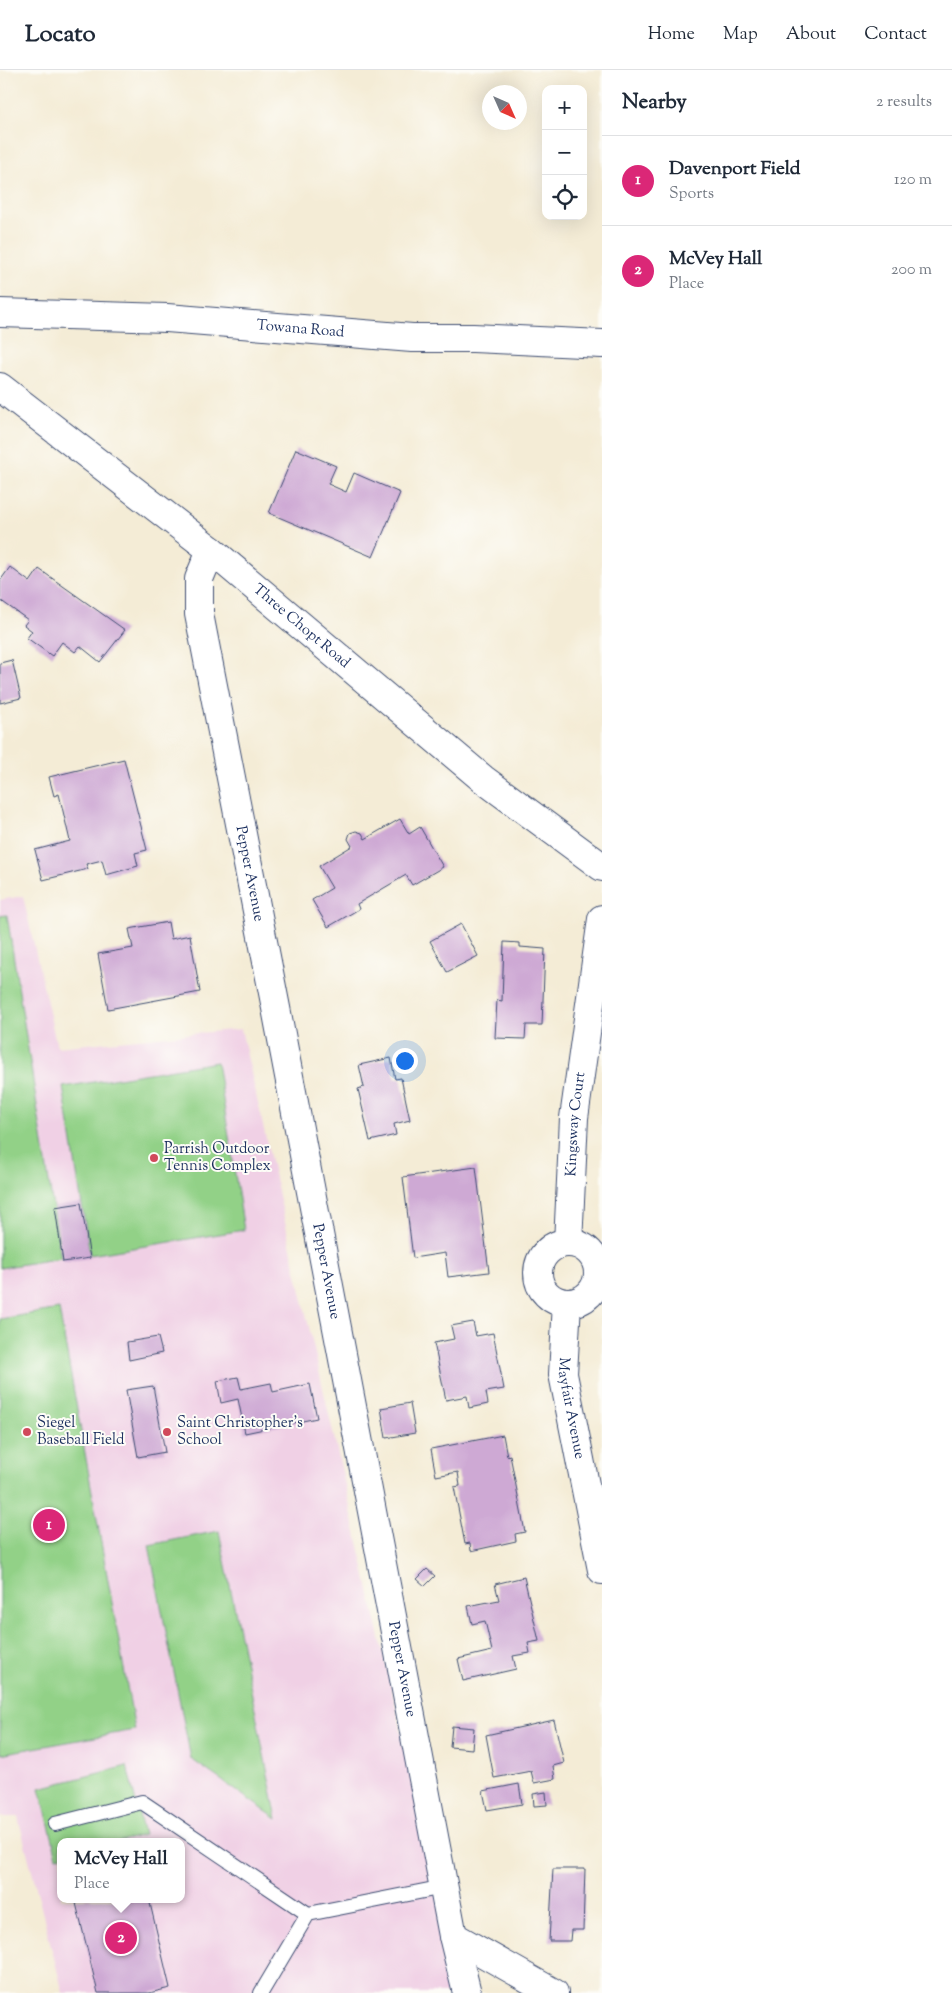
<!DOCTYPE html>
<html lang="en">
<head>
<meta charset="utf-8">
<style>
	body { margin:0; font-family:"Sorts Mill Goudy",serif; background:#f6f6f7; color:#1f2937 }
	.controls { position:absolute; right:15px; top:15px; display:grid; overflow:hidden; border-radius:10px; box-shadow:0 5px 20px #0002 }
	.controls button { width:45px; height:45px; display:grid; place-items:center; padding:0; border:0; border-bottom:1px solid #e0e1e3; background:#fff; color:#1f2937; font:25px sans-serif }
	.compass { position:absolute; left:482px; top:15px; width:45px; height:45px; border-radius:50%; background:#fff; box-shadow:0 5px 20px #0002; rotate:135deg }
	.you { position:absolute; left:404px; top:990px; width:18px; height:18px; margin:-12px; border:4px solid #fff; border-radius:50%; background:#1a73e8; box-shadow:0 0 0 8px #1a73e833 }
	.badge { display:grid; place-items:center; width:32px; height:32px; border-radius:50%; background:#db2777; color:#fff; font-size:16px; font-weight:700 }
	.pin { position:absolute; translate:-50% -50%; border:2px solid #fff; box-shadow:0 1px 5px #0006 }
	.popup { position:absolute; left:57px; top:1768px; width:128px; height:65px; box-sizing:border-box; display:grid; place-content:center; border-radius:10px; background:#fff; filter:drop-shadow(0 1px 4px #0005); font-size:16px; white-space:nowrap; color:#747a83 }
	.popup b { font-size:19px; color:#1f2937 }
	.popup::after { content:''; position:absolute; left:50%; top:100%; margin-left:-10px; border:10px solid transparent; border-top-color:#fff }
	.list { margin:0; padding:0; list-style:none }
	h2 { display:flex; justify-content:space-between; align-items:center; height:65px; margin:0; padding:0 20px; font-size:21px }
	h2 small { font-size:16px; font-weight:400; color:#747a83 }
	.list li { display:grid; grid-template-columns:32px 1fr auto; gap:15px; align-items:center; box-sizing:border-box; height:90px; padding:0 20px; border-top:1px solid #e0e1e3 }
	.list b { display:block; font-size:19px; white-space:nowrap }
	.list p { margin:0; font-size:16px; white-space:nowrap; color:#747a83 }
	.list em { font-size:16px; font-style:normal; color:#747a83 }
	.icon { flex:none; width:28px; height:28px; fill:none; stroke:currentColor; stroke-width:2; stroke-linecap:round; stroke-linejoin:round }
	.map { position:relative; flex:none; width:602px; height:1923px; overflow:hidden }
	header { display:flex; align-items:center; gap:30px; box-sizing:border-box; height:70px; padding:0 25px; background:#fff; border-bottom:1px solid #e0e1e3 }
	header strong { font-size:24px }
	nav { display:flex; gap:28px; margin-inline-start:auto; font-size:18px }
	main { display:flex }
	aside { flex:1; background:#fff }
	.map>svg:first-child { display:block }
	.built { fill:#f0d0e5; fill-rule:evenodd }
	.green { fill:#92d187; stroke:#568072 }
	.building { fill:#cea9d4 }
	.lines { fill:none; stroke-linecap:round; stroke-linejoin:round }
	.service-casing { stroke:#3c4b70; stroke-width:16 }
	.minor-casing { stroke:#3c4b70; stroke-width:30 }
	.secondary-casing { stroke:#3c4b70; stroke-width:30 }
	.service { stroke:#fff; stroke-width:14 }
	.minor { stroke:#fff; stroke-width:28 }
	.secondary { stroke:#fff; stroke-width:28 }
	.poi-dot { fill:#d1495b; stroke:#fdfcf7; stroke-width:2 }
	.labels { text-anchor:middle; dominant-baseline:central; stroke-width:4; stroke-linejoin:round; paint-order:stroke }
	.street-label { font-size:15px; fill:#1b2f5e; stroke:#fdfcf7 }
	.poi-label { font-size:15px; fill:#1b2f5e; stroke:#fdfcf7; text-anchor:start }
</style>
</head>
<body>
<header>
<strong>Locato</strong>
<nav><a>Home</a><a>Map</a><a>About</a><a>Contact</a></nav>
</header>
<main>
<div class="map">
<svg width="602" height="1923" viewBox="0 0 602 1923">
	<rect width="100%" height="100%" fill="#fdfcf7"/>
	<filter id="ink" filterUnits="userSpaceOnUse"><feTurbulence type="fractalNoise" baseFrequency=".02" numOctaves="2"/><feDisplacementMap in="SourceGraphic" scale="10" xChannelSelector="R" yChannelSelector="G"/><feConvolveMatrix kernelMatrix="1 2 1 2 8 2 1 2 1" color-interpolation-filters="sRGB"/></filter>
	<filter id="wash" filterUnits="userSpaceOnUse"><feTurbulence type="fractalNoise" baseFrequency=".0096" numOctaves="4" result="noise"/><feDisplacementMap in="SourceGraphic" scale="20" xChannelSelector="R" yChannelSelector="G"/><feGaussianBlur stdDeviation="1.12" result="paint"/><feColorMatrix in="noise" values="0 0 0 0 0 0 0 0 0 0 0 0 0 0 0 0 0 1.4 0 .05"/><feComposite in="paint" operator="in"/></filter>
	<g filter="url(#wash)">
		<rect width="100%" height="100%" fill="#f4ecd6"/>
		<!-- built -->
		<path class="built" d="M23,826L57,977L241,959L461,1923H63L18,1747H0V830ZM61,1772H181V1829H61Z"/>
		<!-- green -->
		<g class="green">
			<path d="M7,845L61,1188L0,1198V846Z"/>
			<path d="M217,992L244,1160L90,1185L63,1017Z"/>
			<path d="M59,1239L135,1660L0,1684V1249Z"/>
			<path d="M219,1461L277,1749L191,1689L149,1475Z"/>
			<path d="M127,1696L144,1765L117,1772H61V1786L57,1787L40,1718Z"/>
		</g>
		<g id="blocks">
			<!-- building -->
			<g class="building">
				<path d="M296,379L336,396L328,414L346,422L354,403L400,423L373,487L269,443Z"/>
				<path d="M10,497L30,512L39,499L125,560L100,592L80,576L75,582L62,572L52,586L27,568L32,561L24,555L28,550L0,530V511Z"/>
				<path d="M12,590L21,628L0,633V593Z"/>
				<path d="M124,689L147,780L135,783L138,796L106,805L102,790L86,794L88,799L43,810L35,780L70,771L59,724L54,726L49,707Z"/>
				<path d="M400,749L409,764L420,757L443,797L412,815L406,805L357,834L359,839L328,857L312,830L332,818L319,796L352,776L348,769L350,763L356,761L362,763L365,769Z"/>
				<path d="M168,852L171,869L190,865L200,922L108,939L98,884L133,878L129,859Z"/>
				<path d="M461,854L478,886L447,902L430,871Z"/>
				<path d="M504,872L520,873V877L545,879L542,955H526L525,969L495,968L497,930L502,931Z"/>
				<path d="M391,988L395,1009L401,1008L410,1050L394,1054L396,1065L370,1071L358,1019L364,1017L359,995Z"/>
				<path d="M476,1097L489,1202L448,1207L445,1183L413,1188L403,1107Z"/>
				<path d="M81,1133L90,1188L63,1192L55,1137Z"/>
				<path d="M473,1252L476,1266L493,1263L504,1319L486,1322L488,1334L469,1338L467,1326L446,1330L434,1273L454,1269L451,1256Z"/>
				<path d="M158,1267L162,1283L129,1290L127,1272Z"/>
				<path d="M238,1307L241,1319L271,1313L273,1322L310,1314L317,1348L245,1363L238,1329L221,1333L217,1311Z"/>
				<path d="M153,1316L165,1382L138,1387L126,1320Z"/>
				<path d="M410,1333L415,1363L386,1368L381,1338Z"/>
				<path d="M503,1365L507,1386L510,1385L525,1462L515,1464L516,1471L471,1481L470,1473L465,1474L454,1417L460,1416L458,1402L436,1406L431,1379Z"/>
				<path d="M427,1499L435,1506L425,1516L417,1509Z"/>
				<path d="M524,1507L539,1571L528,1573L530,1583L513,1586L516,1599L463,1611L458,1589L492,1581L485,1551L472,1554L468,1536L499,1530L495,1514Z"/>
				<path d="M554,1650L564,1693L553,1696L555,1709L534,1713L531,1701L494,1708L486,1665Z"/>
				<path d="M452,1656L474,1658L472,1679L450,1677Z"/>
				<path d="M519,1714L522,1734L487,1740L483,1721Z"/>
				<path d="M546,1722L547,1735L534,1736L533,1724Z"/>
				<path d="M553,1799H585L583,1860H571L570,1871H549Z"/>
				<path d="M75,1829H149L170,1918L149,1923H98Z"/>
			</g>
		</g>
	</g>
	<g filter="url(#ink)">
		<use href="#blocks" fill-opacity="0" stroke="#3c4b70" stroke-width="1"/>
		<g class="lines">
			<defs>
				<g id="service">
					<path d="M55,1754L142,1732L308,1844"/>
					<path d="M261,1923L308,1844L444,1817"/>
				</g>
				<g id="minor">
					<path id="s1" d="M0,243L167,248L412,268H473L602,274"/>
					<path id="s2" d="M211,480L199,509V544L276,938L453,1866L467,1923"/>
					<circle cx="568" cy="1203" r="30"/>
					<path id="s3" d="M568,1173L574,1048L602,849"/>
					<path id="s4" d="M567,1233L563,1304L602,1500"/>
					<path d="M453,1866L554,1923"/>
				</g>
				<g id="secondary">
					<path id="s5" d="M0,317L211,480L483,709L602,797"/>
				</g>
			</defs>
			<!-- service casing -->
			<use href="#service" class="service-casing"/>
			<!-- minor casing -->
			<use href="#minor" class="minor-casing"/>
			<!-- secondary casing -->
			<use href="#secondary" class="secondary-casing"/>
			<!-- service -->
			<use href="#service" class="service"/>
			<!-- minor -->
			<use href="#minor" class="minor"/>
			<!-- secondary -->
			<use href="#secondary" class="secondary"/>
		</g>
	</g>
	<!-- markers -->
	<g class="poi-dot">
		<circle cx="154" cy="1088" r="5"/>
		<circle cx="27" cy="1362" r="5"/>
		<circle cx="167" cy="1362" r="5"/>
	</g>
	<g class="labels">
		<!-- street labels -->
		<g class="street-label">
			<text stroke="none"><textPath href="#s1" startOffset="301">Towana Road</textPath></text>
			<text stroke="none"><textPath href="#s5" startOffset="385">Three Chopt Road</textPath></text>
			<text stroke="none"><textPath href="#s2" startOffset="331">Pepper Avenue</textPath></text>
			<text stroke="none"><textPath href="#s3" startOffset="119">Kingsway Court</textPath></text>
			<text stroke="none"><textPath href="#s2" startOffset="736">Pepper Avenue</textPath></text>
			<text stroke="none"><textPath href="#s4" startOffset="106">Mayfair Avenue</textPath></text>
			<text stroke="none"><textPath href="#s2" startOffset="1141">Pepper Avenue</textPath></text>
		</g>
		<!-- poi labels -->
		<g class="poi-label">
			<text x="164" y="1079">Parrish Outdoor<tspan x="164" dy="17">Tennis Complex</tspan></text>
			<text x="37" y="1353">Siegel<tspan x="37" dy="17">Baseball Field</tspan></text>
			<text x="177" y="1353">Saint Christopher's<tspan x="177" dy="17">School</tspan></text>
		</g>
	</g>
</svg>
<div class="controls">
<button>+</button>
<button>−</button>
<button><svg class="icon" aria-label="locate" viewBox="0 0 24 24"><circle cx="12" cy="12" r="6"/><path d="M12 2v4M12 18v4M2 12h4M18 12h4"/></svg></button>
</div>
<svg class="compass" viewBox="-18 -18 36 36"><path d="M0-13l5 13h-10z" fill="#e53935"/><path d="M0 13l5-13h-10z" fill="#747a83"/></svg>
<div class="you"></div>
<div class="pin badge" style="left:49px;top:1455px">1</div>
<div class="pin badge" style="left:121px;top:1868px">2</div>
<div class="popup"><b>McVey Hall</b>Place</div>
</div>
<aside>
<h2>Nearby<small>2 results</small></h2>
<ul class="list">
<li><span class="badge">1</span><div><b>Davenport Field</b><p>Sports</p></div><em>120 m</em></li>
<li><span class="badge">2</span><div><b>McVey Hall</b><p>Place</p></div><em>200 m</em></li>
</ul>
</aside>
</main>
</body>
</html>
